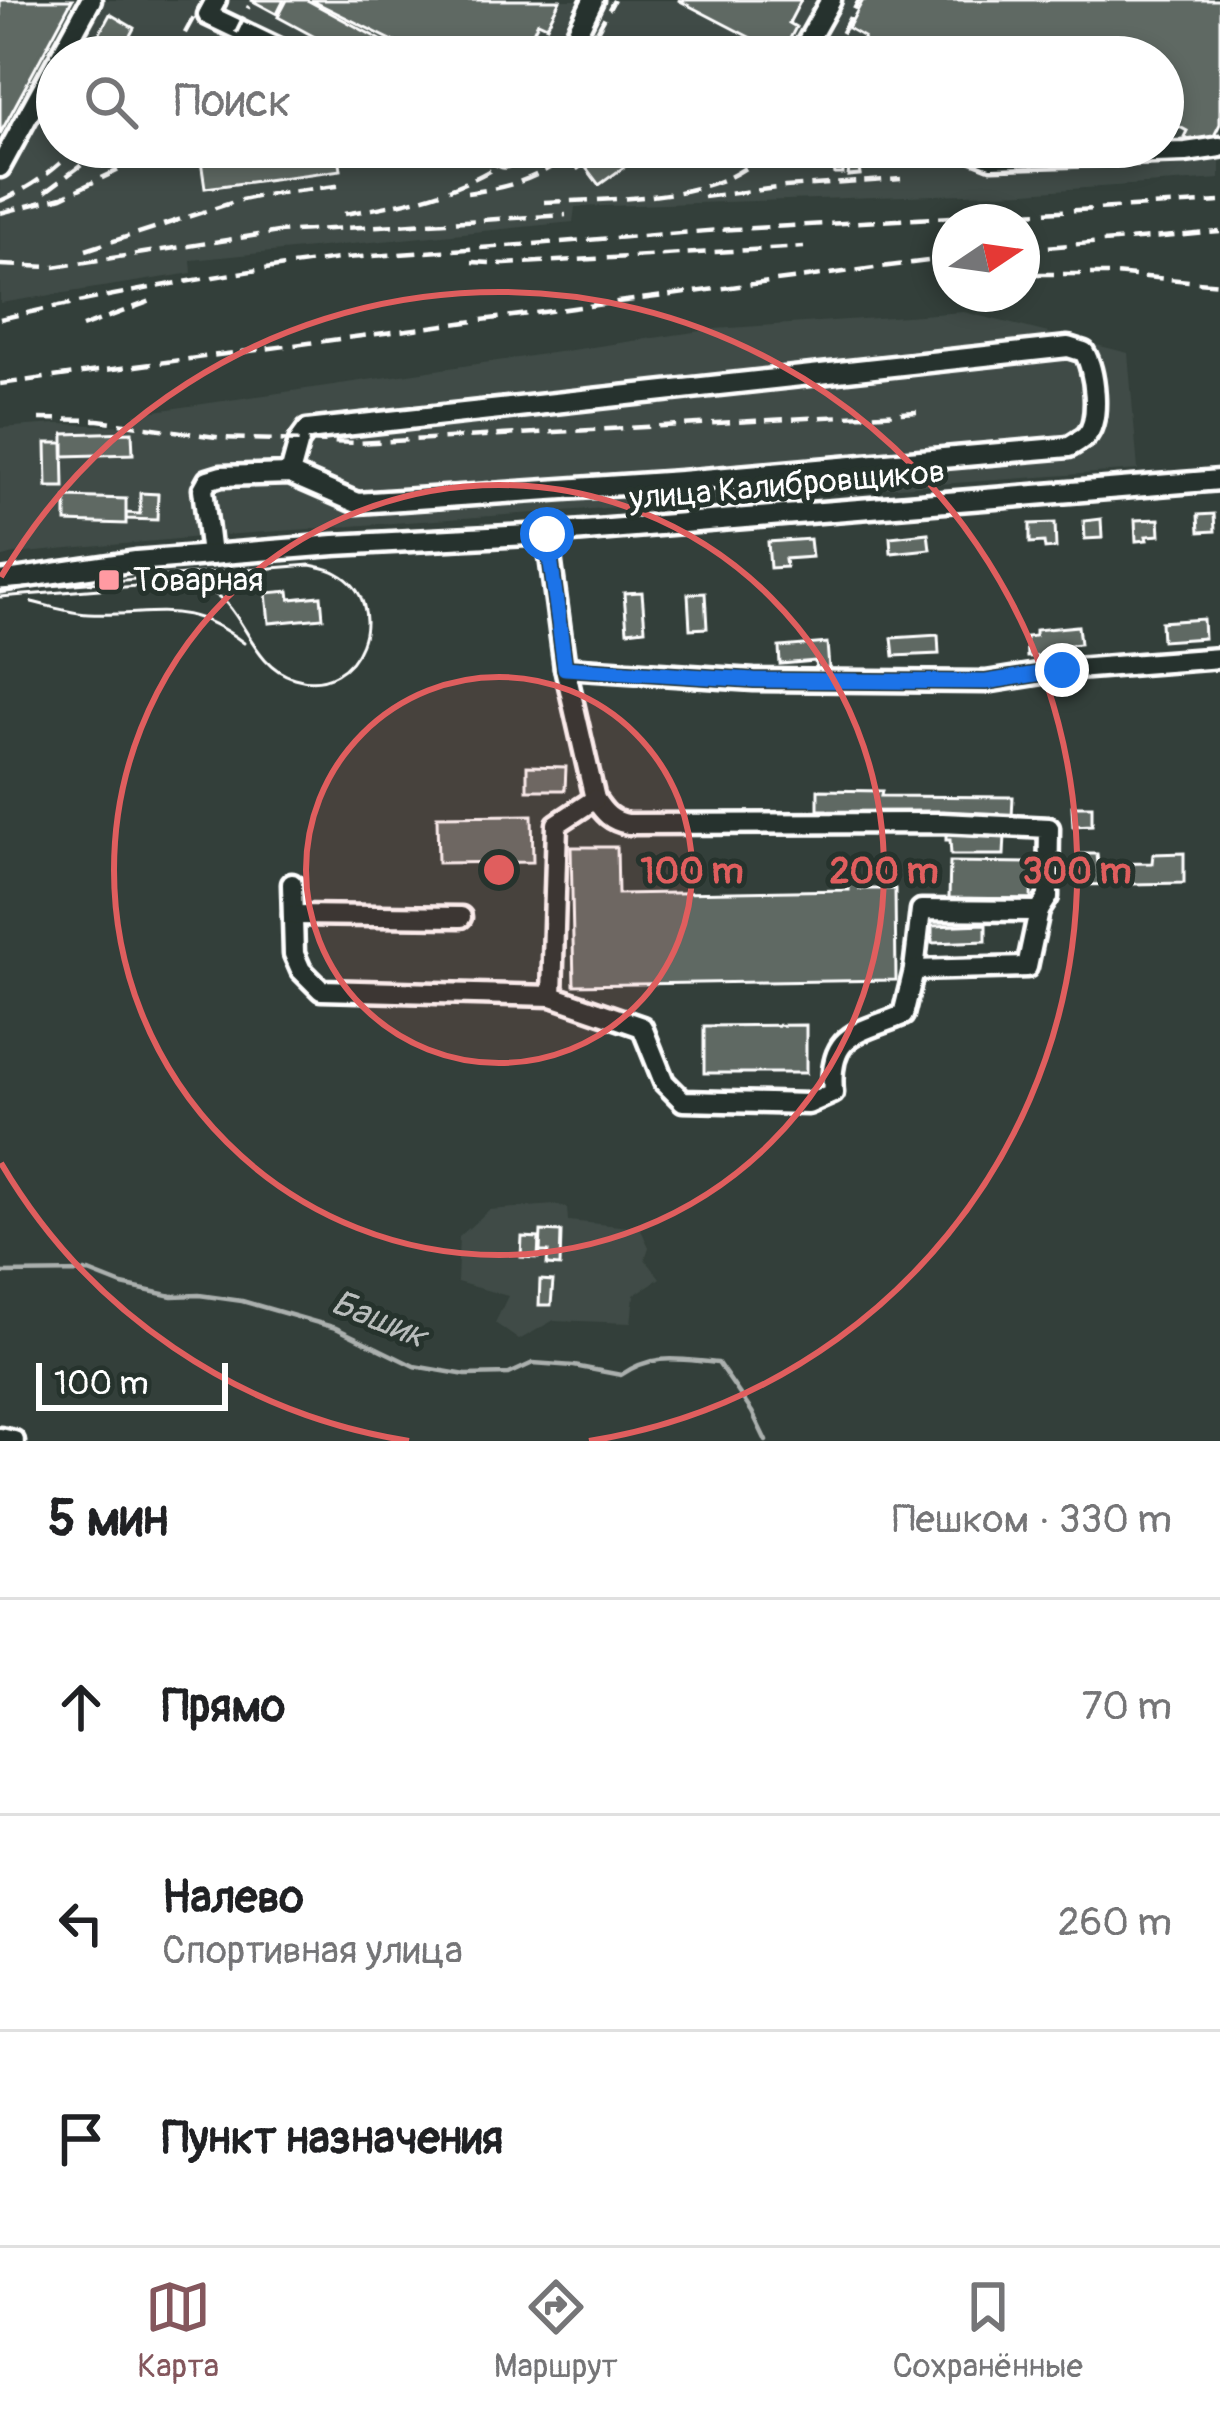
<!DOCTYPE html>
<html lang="ru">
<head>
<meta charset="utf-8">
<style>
	body { margin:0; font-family:Pangolin,sans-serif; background:#f2f2f2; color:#202124 }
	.compass { position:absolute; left:932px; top:204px; width:108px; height:108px; border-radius:50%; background:#fff; box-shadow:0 6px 18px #0003; rotate:77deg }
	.scale { position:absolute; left:36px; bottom:30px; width:192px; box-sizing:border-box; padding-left:12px; border:6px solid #fff; border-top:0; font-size:33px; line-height:42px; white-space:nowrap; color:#fff; -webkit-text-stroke:9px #26332d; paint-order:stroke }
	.stop { position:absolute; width:36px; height:36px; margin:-27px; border:9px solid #1a73e8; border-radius:50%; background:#fff }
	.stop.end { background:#1a73e8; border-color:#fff; box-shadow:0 3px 12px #0008 }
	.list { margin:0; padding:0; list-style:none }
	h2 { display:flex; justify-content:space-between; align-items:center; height:156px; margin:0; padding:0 48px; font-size:51px }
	h2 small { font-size:39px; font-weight:400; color:#757577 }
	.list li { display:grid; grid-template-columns:78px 1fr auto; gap:36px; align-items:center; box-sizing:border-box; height:216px; padding:0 48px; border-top:3px solid #e0e0e0 }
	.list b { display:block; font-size:45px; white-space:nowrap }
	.list p { margin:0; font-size:39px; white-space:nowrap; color:#757577 }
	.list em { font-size:39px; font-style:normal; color:#757577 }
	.icon { flex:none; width:66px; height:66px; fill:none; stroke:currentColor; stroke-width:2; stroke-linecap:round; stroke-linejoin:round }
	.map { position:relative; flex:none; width:1220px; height:1441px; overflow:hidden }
	.search { position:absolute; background:#fff; box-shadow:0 6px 18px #0003; left:36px; right:36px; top:36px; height:132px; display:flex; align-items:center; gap:30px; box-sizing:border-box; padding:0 42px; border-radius:66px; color:#757577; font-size:45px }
	.sheet { height:804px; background:#fff }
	nav { display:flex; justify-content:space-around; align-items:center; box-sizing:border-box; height:168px; border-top:3px solid #e0e0e0; background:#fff; font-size:33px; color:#757577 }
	nav a { display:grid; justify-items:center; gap:6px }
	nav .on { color:#84575d }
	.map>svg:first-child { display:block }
	.built { fill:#404c47; fill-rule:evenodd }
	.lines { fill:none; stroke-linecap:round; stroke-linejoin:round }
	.stream { stroke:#abb0ae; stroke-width:4.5 }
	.building { fill:#5f6964; stroke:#fff; stroke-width:3 }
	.minor-casing { stroke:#fff; stroke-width:27 }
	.minor { stroke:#26332d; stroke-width:18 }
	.tram { stroke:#fff; stroke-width:3 }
	.rail { stroke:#fff; stroke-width:4.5; stroke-dasharray:18 9; stroke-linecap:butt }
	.route { stroke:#1a73e8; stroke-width:15 }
	.ring { fill:none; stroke:#e05e5e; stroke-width:6 }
	.poi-dot { fill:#ff9aa2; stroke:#26332d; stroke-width:4.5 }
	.labels { text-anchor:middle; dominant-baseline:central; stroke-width:10; stroke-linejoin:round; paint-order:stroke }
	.street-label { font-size:33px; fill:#fff; stroke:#26332d }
	.poi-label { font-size:33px; fill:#fff; stroke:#26332d; text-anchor:start }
	.water-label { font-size:36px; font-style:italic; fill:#b9bdbc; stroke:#26332d }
	.centre { fill:#e05e5e; stroke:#26332d; stroke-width:6 }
	.ring-label { font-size:36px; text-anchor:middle; font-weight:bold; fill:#e05e5e; stroke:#26332d; stroke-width:10; stroke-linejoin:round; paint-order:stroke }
</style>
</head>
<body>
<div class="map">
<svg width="1220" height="1441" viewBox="0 0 1220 1441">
	<rect width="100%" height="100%" fill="#333f3a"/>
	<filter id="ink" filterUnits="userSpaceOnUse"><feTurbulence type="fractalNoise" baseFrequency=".00833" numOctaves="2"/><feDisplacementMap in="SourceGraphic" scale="24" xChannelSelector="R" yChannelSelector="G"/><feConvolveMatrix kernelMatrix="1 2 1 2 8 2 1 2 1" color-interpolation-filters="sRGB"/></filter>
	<g filter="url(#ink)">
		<!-- built -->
		<g class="built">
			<path d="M0,0H1220V179L1025,192L575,207L573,222L191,260L192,273L0,303ZM57,57H1163V147H57Z"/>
			<path d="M964,312L1128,353L1138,470L210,536L14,554L0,558V428L57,424L135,426V414L715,329Z"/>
			<path d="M555,1205L567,1208L568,1221L640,1228L649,1247L645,1259L660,1278L634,1295L631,1323L554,1320L519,1340L495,1323L508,1296L457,1282L459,1237L489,1210Z"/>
		</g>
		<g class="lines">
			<!-- stream -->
			<path class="stream" d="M0,1273L89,1272L122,1285L172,1296L199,1295L242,1301L336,1328L414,1366L466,1375L509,1374L533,1363L574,1366L621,1375C654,1352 681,1360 718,1363L752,1412L766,1441"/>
		</g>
		<!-- building -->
		<g class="building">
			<path d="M0,0H72L0,134Z"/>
			<path d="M251,0H284L277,14Z"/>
			<path d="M287,0H307L392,46L386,57H352L278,17Z"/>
			<path d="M311,0H560L547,26L538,22L521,57H390L397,43Z"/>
			<path d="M678,0H801L789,23L796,27L782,54Z"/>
			<path d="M863,0H1220V124L1210,144L1202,139L1198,145L1184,137L1187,131L1163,118V57H854L864,37L848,28Z"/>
			<path d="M110,14L134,28L119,57H97L89,53Z"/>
			<path d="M199,147H338L341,170L205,188Z"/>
			<path d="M595,147H652L599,185L584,165L578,169L573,162Z"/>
			<path d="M825,147H861L863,169H859L860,175L848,176L849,168L843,169V174H835L834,169H827Z"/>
			<path d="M132,432L133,454L64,456V434Z"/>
			<path d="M46,443H63L64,487H47Z"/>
			<path d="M140,493L158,494L157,520L126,519V513L140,514Z"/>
			<path d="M66,497L126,499V524L66,522Z"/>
			<path d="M1214,514L1215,531L1199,532L1198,515Z"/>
			<path d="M1101,519L1102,538L1085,539L1084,521Z"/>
			<path d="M1159,519L1160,535L1146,536L1147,540L1136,541L1135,520Z"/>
			<path d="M1055,523L1056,548L1045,549L1044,542L1030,543V524Z"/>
			<path d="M928,533L930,549L891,553L890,537Z"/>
			<path d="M810,539L812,557L785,559L786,567L770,568L768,542Z"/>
			<path d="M289,591L290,599L321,596L323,618L269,623L266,593Z"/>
			<path d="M642,592L645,629L627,631L624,593Z"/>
			<path d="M705,593L707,628L690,629L688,594Z"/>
			<path d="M1203,619L1204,638L1162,641L1161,622Z"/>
			<path d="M1078,626L1080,644L1048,647V656L1027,657L1026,637L1035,636V630Z"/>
			<path d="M938,635L939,654L894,656L892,638Z"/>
			<path d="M827,643L829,668L816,669L815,661L780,664L779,647Z"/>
			<path d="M527,766L566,767L565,790H527Z"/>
			<path d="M818,790L882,791L881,796L1013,797L1012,818L951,817L950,812H911V815L826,814V810H818Z"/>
			<path d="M1072,806H1092V825L1073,826Z"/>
			<path d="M532,815L533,862L438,863L437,816Z"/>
			<path d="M946,833L1005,835L1004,855H951L950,840H946Z"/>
			<path d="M571,847H617L618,894L849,890V881H860V889H895L896,980L574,985Z"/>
			<path d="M1184,853V883L1078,885V854H1097L1098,864L1152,863L1153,854Z"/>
			<path d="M950,862L1032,863L1031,899L949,898Z"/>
			<path d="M986,924V941L932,943V926Z"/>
			<path d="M806,1025V1073H704V1026Z"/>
			<path d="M541,1231L561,1232L560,1266L547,1265L548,1252H540Z"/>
			<path d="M522,1237L539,1238L538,1258L521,1257Z"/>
			<path d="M540,1280L553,1281L551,1305H539Z"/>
		</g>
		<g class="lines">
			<defs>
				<g id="minor">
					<path d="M216,0L208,15L296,57"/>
					<path d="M60,57L91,0"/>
					<path d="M565,57L593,0"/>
					<path d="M799,57L831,0"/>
					<path d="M486,147L504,156L514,147"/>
					<path d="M964,147L992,158L1186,152L1220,147"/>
					<path d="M0,167L57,62"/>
					<path d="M547,534L565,668L595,799C604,813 611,821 628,824L942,823L1049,828L1048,897L1039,911L921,910L914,970L903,1015C856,1034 828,1033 833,1093L808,1104L683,1101L664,1082L642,1027L552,996"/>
					<path d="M211,555L203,489L208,480L221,476L290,474L299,441L307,430L1068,347L1084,352C1095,370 1101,420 1086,436C1084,438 1071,446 1069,447L681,481L357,503L290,474"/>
					<path d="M0,581L136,561L334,545L547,534L1220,480"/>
					<path d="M565,668L754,680L986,682L1062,670L1220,658"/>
					<path d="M292,884L294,954L301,970L321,990L552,996L557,824L595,799"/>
					<path d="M293,915L461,917"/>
					<path d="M914,970L1027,967L1039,911"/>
					<path d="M0,1438L14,1441"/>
				</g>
			</defs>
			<!-- minor casing -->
			<use href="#minor" class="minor-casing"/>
			<!-- minor -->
			<use href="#minor" class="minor"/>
			<!-- tram -->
			<g class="tram">
				<path d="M0,590L310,565C319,567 329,568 337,573C394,603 360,698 294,678C258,667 249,629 227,604C215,592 203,587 187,582L0,597"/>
				<path d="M32,602C50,606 69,613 88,614C155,617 184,597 244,643"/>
			</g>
			<!-- rail -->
			<g class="rail">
				<path d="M172,57L203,0"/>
				<path d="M224,57L249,6"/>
				<path d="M583,57L614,0"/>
				<path d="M829,57L859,0"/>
				<path d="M45,192L106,147"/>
				<path d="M467,193C519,186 539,177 582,147"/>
				<path d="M703,197L785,187L901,179"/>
				<path d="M0,201C30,188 54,171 77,147"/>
				<path d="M544,202C602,199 665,201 720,181C740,174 759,158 777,147"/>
				<path d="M0,213L62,197L146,157L157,147"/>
				<path d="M344,214C411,203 471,190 525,147"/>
				<path d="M1022,249L1220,232"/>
				<path d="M86,250L237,201L265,195L344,185"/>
				<path d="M472,262L505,264L804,247"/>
				<path d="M0,265L54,267L278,232L566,215"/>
				<path d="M1036,274H1114L1220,284"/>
				<path d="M0,319C114,293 231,272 346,258L734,229L1220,202"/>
				<path d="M82,327L151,301"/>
				<path d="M0,384L950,258"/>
				<path d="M39,419L98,420L223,438L356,443L917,412"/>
			</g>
		</g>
	</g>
	<g class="lines" filter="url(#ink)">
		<!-- route -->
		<path class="route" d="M547,534L565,668L754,680L986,682L1062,670"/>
	</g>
	<!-- distance rings -->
	<circle cx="499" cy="870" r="193" fill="#e05e5e" fill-opacity=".12"/>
	<g class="ring">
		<circle cx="499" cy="870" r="193"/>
		<circle cx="499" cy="870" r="385"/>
		<path d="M409 1441A578 578 0 0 1 1 1163M1 577A578 578 0 1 1 589 1441"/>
	</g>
	<!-- markers -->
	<rect class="poi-dot" x="97" y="568" width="24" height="24" rx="6"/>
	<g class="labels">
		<!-- street labels -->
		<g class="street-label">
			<text transform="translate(787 485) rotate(-5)">улица Калибровщиков</text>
		</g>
		<!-- poi labels -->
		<g class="poi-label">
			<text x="133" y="580">Товарная</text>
		</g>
		<!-- water labels -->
		<g class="water-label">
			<text transform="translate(379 1319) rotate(22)">Башик</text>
		</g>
	</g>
	<circle cx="499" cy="870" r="18" class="centre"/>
	<g class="ring-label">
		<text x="692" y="883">100 m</text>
		<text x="884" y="883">200 m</text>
		<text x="1077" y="883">300 m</text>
	</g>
</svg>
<svg class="compass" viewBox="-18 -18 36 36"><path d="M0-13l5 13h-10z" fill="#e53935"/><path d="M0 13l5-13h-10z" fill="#757577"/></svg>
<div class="scale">100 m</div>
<div class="stop" style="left:547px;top:534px"></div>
<div class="stop end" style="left:1062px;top:670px"></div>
<div class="search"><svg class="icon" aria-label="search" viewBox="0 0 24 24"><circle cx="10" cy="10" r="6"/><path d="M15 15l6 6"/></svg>Поиск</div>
</div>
<section class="sheet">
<h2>5 мин<small>Пешком · 330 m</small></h2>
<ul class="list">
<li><svg class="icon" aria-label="ahead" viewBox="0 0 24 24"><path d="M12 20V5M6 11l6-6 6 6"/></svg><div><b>Прямо</b></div><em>70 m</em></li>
<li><svg class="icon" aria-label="left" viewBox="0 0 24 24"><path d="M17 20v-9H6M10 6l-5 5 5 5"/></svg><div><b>Налево</b><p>Спортивная улица</p></div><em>260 m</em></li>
<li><svg class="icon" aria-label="arrive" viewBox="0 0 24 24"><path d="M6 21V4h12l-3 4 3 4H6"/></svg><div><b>Пункт назначения</b></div></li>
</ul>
</section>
<nav>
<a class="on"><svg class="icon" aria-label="map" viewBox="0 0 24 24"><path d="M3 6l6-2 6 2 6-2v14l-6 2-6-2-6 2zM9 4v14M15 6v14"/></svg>Карта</a>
<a><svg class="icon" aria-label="directions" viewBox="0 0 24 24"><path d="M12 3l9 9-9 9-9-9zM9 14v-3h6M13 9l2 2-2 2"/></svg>Маршрут</a>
<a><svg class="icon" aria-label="saved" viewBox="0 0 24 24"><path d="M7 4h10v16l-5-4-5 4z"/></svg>Сохранённые</a>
</nav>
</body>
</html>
